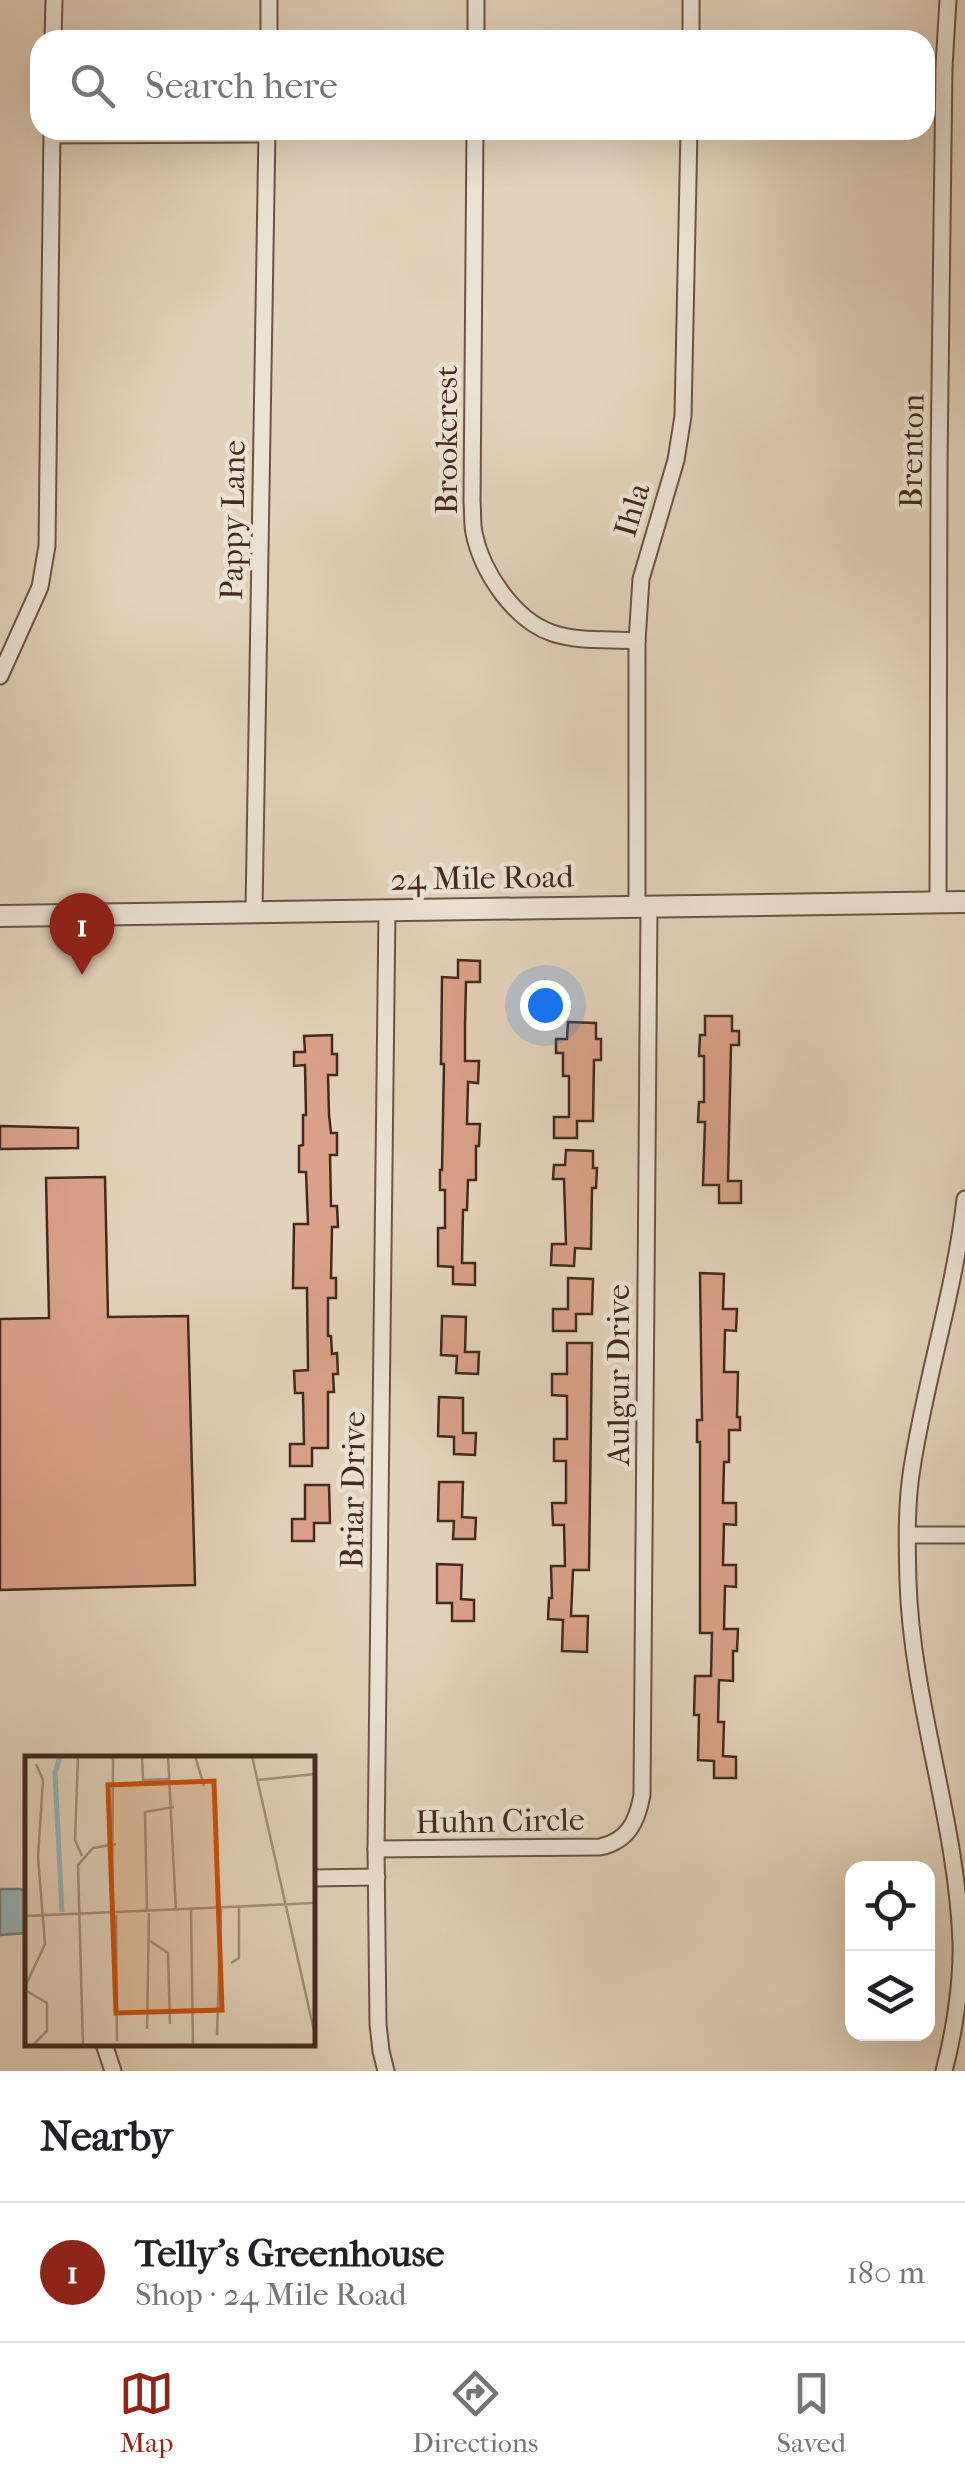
<!DOCTYPE html>
<html lang="en">
<head>
<meta charset="utf-8">
<style>
	body { margin:0; font-family:"IM FELL French Canon",serif; background:#f6f6f6; color:#202124 }
	.controls { position:absolute; right:30px; bottom:30px; display:grid; overflow:hidden; border-radius:20px; box-shadow:0 10px 40px #0002 }
	.controls button { width:90px; height:90px; display:grid; place-items:center; padding:0; border:0; border-bottom:2px solid #e0e0e0; background:#fff; color:#202124; font:50px sans-serif }
	.you { position:absolute; left:545px; top:1005px; width:35px; height:35px; margin:-25px; border:8px solid #fff; border-radius:50%; background:#1a73e8; box-shadow:0 0 0 15px #1a73e833 }
	.badge { display:grid; place-items:center; width:65px; height:65px; border-radius:50%; background:#8f2418; color:#fff; font-size:32px; font-weight:700 }
	.pin { position:absolute; translate:-50% -82px; filter:drop-shadow(0 2px 5px #0008) }
	.pin::after { content:''; position:absolute; top:52px; width:35px; height:30px; background:inherit; clip-path:polygon(0 0,100% 0,50% 100%) }
	.list { margin:0; padding:0; list-style:none }
	h2 { display:flex; justify-content:space-between; align-items:center; height:130px; margin:0; padding:0 40px; font-size:42px }
	h2 small { font-size:32px; font-weight:400; color:#757577 }
	.list li { display:grid; grid-template-columns:65px 1fr auto; gap:30px; align-items:center; box-sizing:border-box; height:140px; padding:0 40px; border-top:2px solid #e0e0e0 }
	.list b { display:block; font-size:38px; white-space:nowrap }
	.list p { margin:0; font-size:32px; white-space:nowrap; color:#757577 }
	.list em { font-size:32px; font-style:normal; color:#757577 }
	.icon { flex:none; width:55px; height:55px; fill:none; stroke:currentColor; stroke-width:2; stroke-linecap:round; stroke-linejoin:round }
	.map { position:relative; flex:none; width:965px; height:2071px; overflow:hidden }
	.search { position:absolute; background:#fff; box-shadow:0 10px 40px #0002; left:30px; right:30px; top:30px; height:110px; display:flex; align-items:center; gap:25px; box-sizing:border-box; padding:0 35px; border-radius:30px; color:#757577; font-size:38px }
	.sheet { height:270px; background:#fff }
	nav { display:flex; justify-content:space-around; align-items:center; box-sizing:border-box; height:140px; border-top:2px solid #e0e0e0; background:#fff; font-size:28px; color:#757577 }
	nav a { display:grid; justify-items:center; gap:5px }
	nav .on { color:#8f2418 }
	.map>svg:first-child { display:block }
	.water { fill:#97b6b8; stroke:#767e7a; stroke-width:2.5 }
	.building { fill:#daa288; stroke:#442a1c; stroke-width:2.5 }
	.lines { fill:none; stroke-linecap:round; stroke-linejoin:round }
	.minor-casing { stroke:#6c5444; stroke-width:19 }
	.tertiary-casing { stroke:#6c5444; stroke-width:24 }
	.minor { stroke:#ede2d2; stroke-width:15 }
	.tertiary { stroke:#ede2d2; stroke-width:20 }
	.labels { text-anchor:middle; dominant-baseline:central; stroke-width:9; stroke-linejoin:round; paint-order:stroke }
	.street-label { font-size:32px; fill:#442a1c; stroke:#ede2d2 }
	.inset-river { fill:none; stroke:#97b6b8; stroke-width:5 }
	.inset-road { fill:none; stroke:#a38f7b; stroke-width:2.5 }
	.view { fill:#c7500f; fill-opacity:0.15; stroke:#c7500f; stroke-width:5 }
	.inset-edge { fill:none; stroke:#442a1c; stroke-width:5 }
</style>
</head>
<body>
<div class="map">
<svg width="965" height="2071" viewBox="0 0 965 2071">
	<rect width="100%" height="100%" fill="#e3d2ba"/>
	<filter id="stains"><feTurbulence type="fractalNoise" baseFrequency=".002" numOctaves="4"/><feColorMatrix values="0 0 0 0 .2 0 0 0 0 .09 0 0 0 0 .02 0 0 0 .5 -.17"/></filter>
	<radialGradient id="worn" r=".72"><stop offset=".6" stop-color="#630" stop-opacity="0"/><stop offset="1" stop-color="#630" stop-opacity=".3"/></radialGradient>
	<!-- water -->
	<path class="water" d="M0,1889H20L27,1892L26,1933L0,1935Z"/>
	<!-- building -->
	<g class="building">
		<path d="M458,960L480,961V982H466L465,1026V1061H479L478,1083L468,1082L467,1124H480L479,1146H476V1180H468L467,1210H463L462,1263H475V1285L453,1284V1267L438,1266V1228H445V1190H440V1170H442L444,1064H441L442,977L458,978Z"/>
		<path d="M705,1016H732V1031H739V1045H731L728,1181H741V1203H719V1185H703L705,1122H698L699,1102H704V1056H699L700,1035H705Z"/>
		<path d="M568,1022L596,1023V1039H601V1060H594L593,1121H577V1138H554V1117H569V1076H563V1053H556V1039H567Z"/>
		<path d="M332,1035V1054H337V1075H328L329,1115L331,1133H337V1155H330L331,1206H337L338,1227H332L331,1278H336V1298H328V1336H331L332,1354L337,1353L338,1374H333L334,1392H328V1448H312V1466H290V1444H304L303,1393H295L294,1371L308,1370L307,1288H293L294,1224H308L306,1172H299V1146L303,1145V1115H306L305,1065L294,1066V1052H305L304,1036Z"/>
		<path d="M0,1126L78,1128V1148L0,1149Z"/>
		<path d="M566,1150L593,1151V1168H597L596,1188H592L591,1249L575,1248L574,1266L551,1265L552,1244H566L564,1179H553L554,1165H565Z"/>
		<path d="M105,1177L108,1317L188,1316L195,1585L0,1590V1319L49,1318L46,1178Z"/>
		<path d="M700,1273L724,1274L723,1309H737L736,1331L725,1330L724,1372H738L737,1417H740V1430H729V1462H724L723,1503H736V1525L724,1524L723,1565H736V1587L725,1586L724,1629H738L737,1651H733V1681L719,1680L718,1722H724L723,1756L736,1757V1778H714V1761L698,1760L699,1715H694L695,1676H711L712,1633H700V1442H697V1420H702Z"/>
		<path d="M568,1278L593,1279L592,1314H576V1331H553V1309H568Z"/>
		<path d="M442,1316L466,1317L465,1352H479L478,1374L456,1373L457,1356L441,1355Z"/>
		<path d="M567,1343H592L589,1570H573L571,1616H588L587,1652L562,1651L563,1620L548,1619L549,1598H552L551,1566H565L564,1525H553L552,1503H566V1461H554V1439H567V1396L552,1395V1374H567Z"/>
		<path d="M439,1397L463,1398V1433H476L475,1455L454,1454V1437L438,1436Z"/>
		<path d="M439,1482H463L462,1517L476,1518L475,1539H453L454,1521H438Z"/>
		<path d="M305,1485H329L330,1523H314V1541H292V1519H305Z"/>
		<path d="M437,1564L462,1565L461,1599L474,1600V1621H452V1603H437Z"/>
	</g>
	<g class="lines">
		<defs>
			<g id="minor">
				<path d="M53,40L54,0"/>
				<path d="M269,40V0"/>
				<path d="M476,40V0"/>
				<path d="M691,40V0"/>
				<path d="M475,130L472,502C473,512 472,523 474,533C482,572 514,620 552,633C578,642 609,639 637,641"/>
				<path d="M52,135L267,134"/>
				<path d="M0,676L40,587L47,546L52,130"/>
				<path d="M938,903L939,464L944,67L948,0"/>
				<path d="M637,906V641L641,579L676,460L683,416L689,130"/>
				<path d="M254,911L267,130"/>
				<path d="M908,1535H965"/>
				<path d="M376,1849L600,1847C628,1841 637,1822 642,1795L649,906"/>
				<path d="M312,1878L377,1877"/>
				<path d="M104,2044L113,2071"/>
				<path d="M386,2071L381,2051L378,2024L376,1849L387,909"/>
				<path d="M944,2071C954,2033 962,1983 961,1943C957,1821 912,1704 908,1582C907,1544 906,1504 912,1468C926,1377 955,1290 965,1199"/>
			</g>
			<path id="tertiary" d="M0,916L965,902"/>
		</defs>
		<!-- minor casing -->
		<use href="#minor" class="minor-casing"/>
		<!-- tertiary casing -->
		<use href="#tertiary" class="tertiary-casing"/>
		<!-- minor -->
		<use href="#minor" class="minor"/>
		<!-- tertiary -->
		<use href="#tertiary" class="tertiary"/>
	</g>
	<g class="labels">
		<!-- street labels -->
		<g class="street-label">
			<text transform="translate(446 440) rotate(-90)">Brookcrest</text>
			<text transform="translate(912 451) rotate(-89)">Brenton</text>
			<text transform="translate(632 510) rotate(-73)">Ihla</text>
			<text transform="translate(233 520) rotate(-89)">Pappy Lane</text>
			<text transform="translate(482 878) rotate(-1)">24 Mile Road</text>
			<text transform="translate(618 1375) rotate(-90)">Aulgur Drive</text>
			<text transform="translate(353 1490) rotate(-89)">Briar Drive</text>
			<text transform="translate(500 1821) rotate(-1)">Huhn Circle</text>
		</g>
	</g>
	<!-- overview -->
	<g transform="translate(25 1756)">
		<rect width="290" height="290" fill="#e3d2ba"/>
		<path class="inset-river" d="M35,0L30,17L37,156"/>
		<path class="inset-road" d="M53,0L50,84L57,100M117,0L118,24L145,23M143,0L151,155M170,0L179,30M227,0L290,279M233,24L290,18M166,154L168,290M122,156L120,56L149,51M87,158L88,0M91,159L92,285M0,160L290,147M125,185L143,197L145,268M206,207L214,202V151M0,231L20,188L13,101L18,24L11,8M0,234L22,247V275L7,290M122,273L124,157M192,279L196,153M58,290L53,109L68,92L91,88"/>
		<path class="view" d="M189,25L197,254L91,257L83,29Z"/>
		<rect width="290" height="290" class="inset-edge"/>
	</g>
	<rect width="100%" height="100%" filter="url(#stains)"/>
	<rect width="100%" height="100%" fill="url(#worn)"/>
</svg>
<div class="controls">
<button><svg class="icon" aria-label="locate" viewBox="0 0 24 24"><circle cx="12" cy="12" r="6"/><path d="M12 2v4M12 18v4M2 12h4M18 12h4"/></svg></button>
<button><svg class="icon" aria-label="layers" viewBox="0 0 24 24"><path d="M12 4l9 5-9 5-9-5zM3 14l9 5 9-5"/></svg></button>
</div>
<div class="you"></div>
<div class="pin badge" style="left:82px;top:975px">1</div>
<div class="search"><svg class="icon" aria-label="search" viewBox="0 0 24 24"><circle cx="10" cy="10" r="6"/><path d="M15 15l6 6"/></svg>Search here</div>
</div>
<section class="sheet">
<h2>Nearby<small></small></h2>
<ul class="list">
<li><span class="badge">1</span><div><b>Telly's Greenhouse</b><p>Shop · 24 Mile Road</p></div><em>180 m</em></li>
</ul>
</section>
<nav>
<a class="on"><svg class="icon" aria-label="map" viewBox="0 0 24 24"><path d="M3 6l6-2 6 2 6-2v14l-6 2-6-2-6 2zM9 4v14M15 6v14"/></svg>Map</a>
<a><svg class="icon" aria-label="directions" viewBox="0 0 24 24"><path d="M12 3l9 9-9 9-9-9zM9 14v-3h6M13 9l2 2-2 2"/></svg>Directions</a>
<a><svg class="icon" aria-label="saved" viewBox="0 0 24 24"><path d="M7 4h10v16l-5-4-5 4z"/></svg>Saved</a>
</nav>
</body>
</html>
